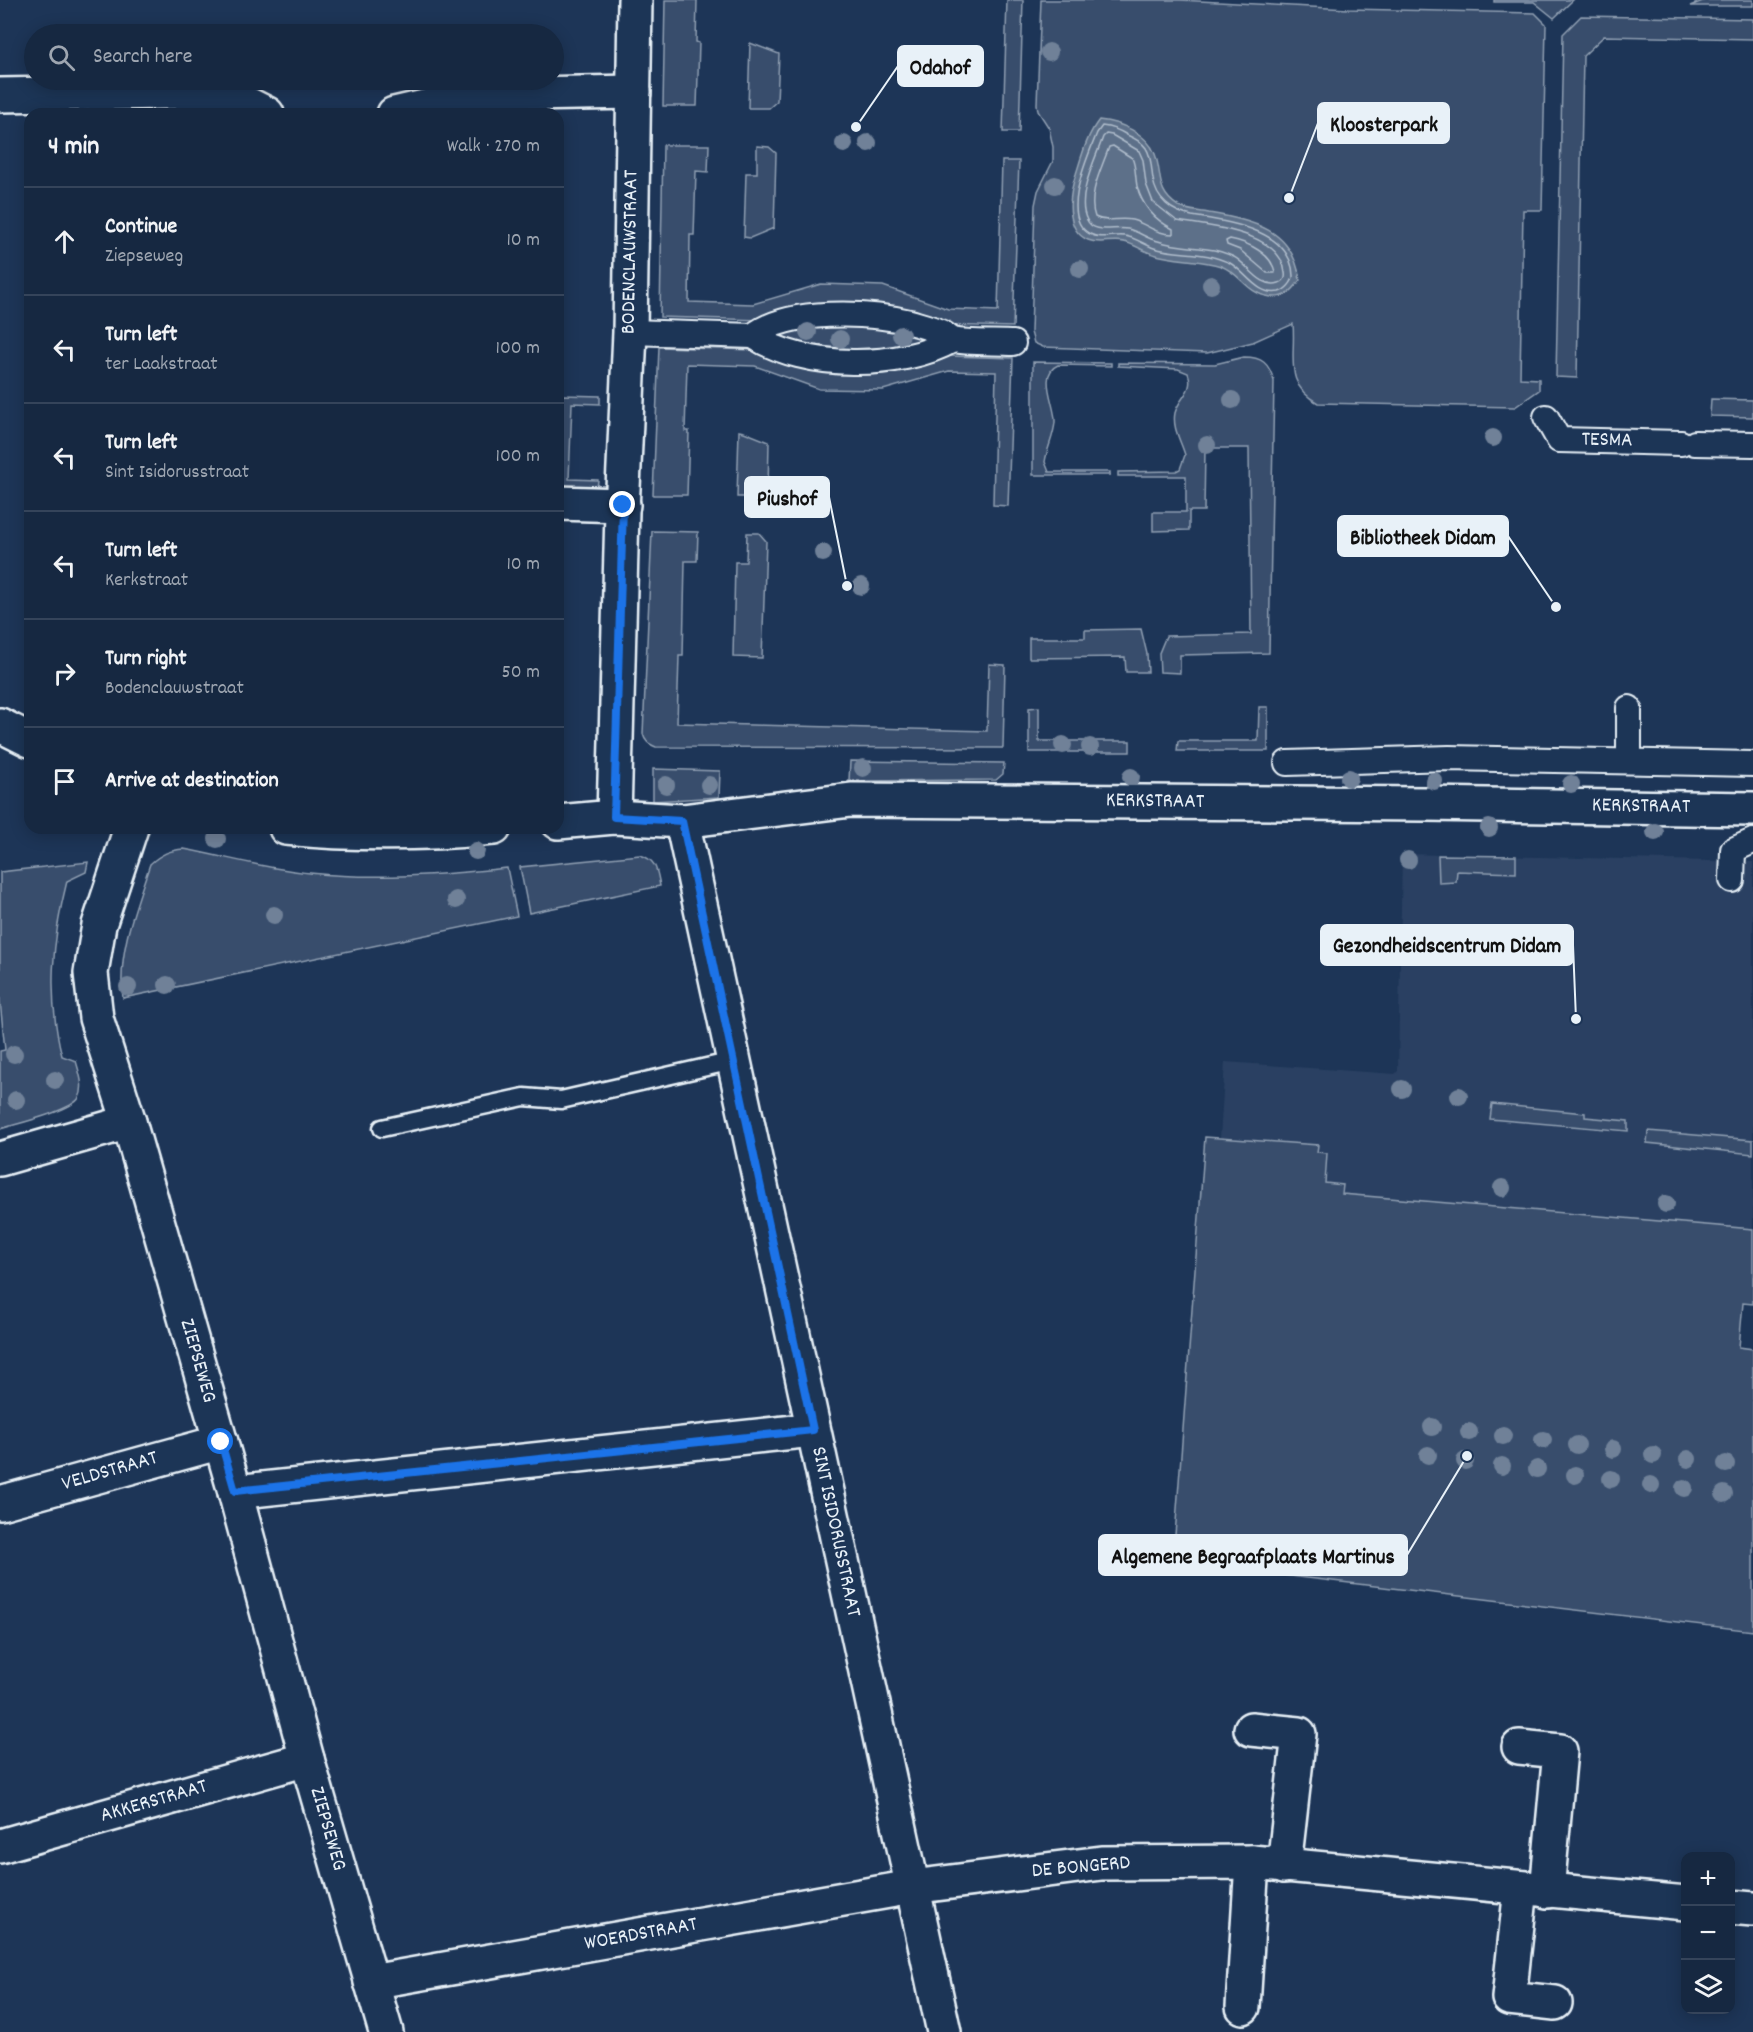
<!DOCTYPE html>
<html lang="en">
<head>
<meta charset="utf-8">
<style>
	body { margin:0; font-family:Dekko,sans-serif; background:#23344c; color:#f1f3f6 }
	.controls { position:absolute; right:18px; bottom:18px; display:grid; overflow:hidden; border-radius:12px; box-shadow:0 3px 15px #0003 }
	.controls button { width:54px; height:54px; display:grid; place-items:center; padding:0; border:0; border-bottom:2px solid #35445a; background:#162841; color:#f1f3f6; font:30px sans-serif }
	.stop { position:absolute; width:18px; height:18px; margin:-14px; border:4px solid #1a73e8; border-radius:50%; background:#fff }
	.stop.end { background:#1a73e8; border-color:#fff; box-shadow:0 2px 6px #0008 }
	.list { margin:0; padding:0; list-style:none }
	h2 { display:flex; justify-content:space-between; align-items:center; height:78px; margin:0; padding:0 24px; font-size:26px }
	h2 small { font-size:20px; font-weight:400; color:#9ea6b1 }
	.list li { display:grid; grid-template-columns:39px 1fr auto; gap:18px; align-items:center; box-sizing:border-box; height:108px; padding:0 24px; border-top:2px solid #35445a }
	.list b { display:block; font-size:22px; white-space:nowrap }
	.list p { margin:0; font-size:20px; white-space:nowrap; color:#9ea6b1 }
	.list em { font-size:20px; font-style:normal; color:#9ea6b1 }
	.icon { flex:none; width:33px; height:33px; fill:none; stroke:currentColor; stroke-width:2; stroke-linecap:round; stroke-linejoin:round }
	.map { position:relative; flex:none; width:1753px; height:2032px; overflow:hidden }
	.search { position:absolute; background:#162841; box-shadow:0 3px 15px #0003; left:24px; top:24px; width:540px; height:66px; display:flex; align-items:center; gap:15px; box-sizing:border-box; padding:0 21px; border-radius:33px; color:#9ea6b1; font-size:22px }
	.panel { position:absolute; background:#162841; box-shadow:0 3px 15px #0003; left:24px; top:108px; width:540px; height:726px; border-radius:18px }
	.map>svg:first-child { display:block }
	.built { fill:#2a4162 }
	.green { fill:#374d6c; stroke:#909fb2; stroke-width:1.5 }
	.water { fill:#5d7089; stroke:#95a4b5; stroke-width:1.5 }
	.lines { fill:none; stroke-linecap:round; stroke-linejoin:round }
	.shore { stroke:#b0bdcc; stroke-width:1.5 }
	.service-casing { stroke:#e8f1f8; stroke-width:21 }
	.pedestrian-casing { stroke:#e8f1f8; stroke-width:28 }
	.minor-casing { stroke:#e8f1f8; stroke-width:38 }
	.tertiary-casing { stroke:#e8f1f8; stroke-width:38 }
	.service { stroke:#1d3557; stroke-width:16 }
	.pedestrian { stroke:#1d3557; stroke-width:24 }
	.minor { stroke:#1d3557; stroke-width:33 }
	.tertiary { stroke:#1d3557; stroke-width:33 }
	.tree { fill:#708198 }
	.route { stroke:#1a73e8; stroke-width:8 }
	.labels { text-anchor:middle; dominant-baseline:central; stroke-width:4.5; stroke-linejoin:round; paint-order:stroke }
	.street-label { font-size:21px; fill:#e8f1f8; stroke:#1d3557 }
	.leader { fill:none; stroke:#e8f1f8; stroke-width:2 }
	.callout-dot { fill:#e8f1f8; stroke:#1d3557; stroke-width:2 }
	.callout { fill:#e8f1f8; stroke:#e8f1f8; stroke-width:2 }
	.callout-label { font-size:22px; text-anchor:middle; font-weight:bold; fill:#111 }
</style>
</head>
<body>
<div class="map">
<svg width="1753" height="2032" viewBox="0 0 1753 2032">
	<rect width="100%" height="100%" fill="#1d3557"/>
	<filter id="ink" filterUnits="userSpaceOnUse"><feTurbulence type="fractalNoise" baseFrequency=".0167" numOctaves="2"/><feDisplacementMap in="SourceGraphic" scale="12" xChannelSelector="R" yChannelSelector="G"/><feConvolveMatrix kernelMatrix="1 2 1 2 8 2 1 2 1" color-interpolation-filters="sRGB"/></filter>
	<g filter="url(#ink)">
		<!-- built -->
		<path class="built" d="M1402,854L1753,862V1229L1341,1194L1324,1183L1327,1153L1317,1152V1145L1220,1138L1225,1062L1395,1074L1398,1071Z"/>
		<!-- green -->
		<g class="green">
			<path d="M665,0H697L696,42L699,43L697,106H663Z"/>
			<path d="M1007,0H1023L1019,132H1003Z"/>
			<path d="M1041,0H1180L1348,9L1535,13L1546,24L1542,210H1523L1520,378L1539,379V390L1515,407L1318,403C1283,384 1296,357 1293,324L1253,342L1207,353L1043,347L1034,343L1031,332L1035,205L1038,191L1053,161V147L1049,128L1038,111L1037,104Z"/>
			<path d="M1494,0H1573L1554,18L1534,2H1494Z"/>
			<path d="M1705,0H1753V6H1690Z"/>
			<path d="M1581,16L1753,19V39L1604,36L1583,56L1577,378L1556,377L1563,34Z"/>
			<path d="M750,43L779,54L777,101L769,108H748Z"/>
			<path d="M663,145H709L708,172L696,171L694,235H690L689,302L753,304L821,284L883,286L948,309L998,311L1002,161H1019L1013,327L660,317Z"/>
			<path d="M757,146L769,147L776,153L774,228L750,238L744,237L746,173H757Z"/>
			<path d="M876,323L940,339L909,347L834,353L766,335L795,327Z"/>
			<path d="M659,347L1013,358L1008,506L993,505L996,372L949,371L883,390L819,389L755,366L687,364L685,431H689L687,495H653Z"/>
			<path d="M1244,357C1262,357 1269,363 1274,381L1269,653L1180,655V673L1160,672L1159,653L1166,636L1251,634L1249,448H1205L1204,511H1189V530L1153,531V512H1186V476H1118V472L1176,471L1180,469L1185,455C1181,441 1172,428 1175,413C1179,397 1195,391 1188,373L1178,369L1118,366V363L1215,364Z"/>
			<path d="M1033,362L1111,363V366L1058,365C1037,374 1056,406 1055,422C1054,436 1047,448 1045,462L1049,472H1110V475H1033Z"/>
			<path d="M562,395L600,396V404L572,403L569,479L598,480L597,488L558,487V417H561Z"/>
			<path d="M1711,399L1753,400V417L1710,416Z"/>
			<path d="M739,431L744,432L769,442L768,489L760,497H737Z"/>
			<path d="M652,531L698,532L697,561H685L683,656H679L677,723L987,731L989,664L1005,665L1003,748L656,747C649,744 645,742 643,734Z"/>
			<path d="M747,533H759L766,541L762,658L733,657L735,562H746Z"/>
			<path d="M1141,629L1147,654L1148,672H1126L1125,657L1029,658V638H1085V630Z"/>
			<path d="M1039,707V741H1130V752H1029V708Z"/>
			<path d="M1259,707H1268V751H1177L1178,741H1258Z"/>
			<path d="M850,761L1004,763L1003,774L996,780L849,781Z"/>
			<path d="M653,769L720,771L719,797L653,801Z"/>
			<path d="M184,849C226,857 267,869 310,873C376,880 442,875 507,868L517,916L123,998C117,953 136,906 150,864C161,854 170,850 184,849Z"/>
			<path d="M640,855C657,860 657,871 660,886L529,913L520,867Z"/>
			<path d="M1438,855L1516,856V873L1457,871L1456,882L1439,883Z"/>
			<path d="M88,862L86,872L67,881C52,940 47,997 62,1056L76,1061C79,1072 85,1087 79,1098C71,1111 16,1124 0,1129V1051L5,1050L0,1001V872Z"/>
			<path d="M1492,1104L1585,1113V1117L1628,1121V1131L1490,1119Z"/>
			<path d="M1648,1131L1753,1140V1154L1647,1143Z"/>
			<path d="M1205,1137L1318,1145L1317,1152L1327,1153L1325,1183L1343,1185L1342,1194L1753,1229V1304L1743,1303L1739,1347L1753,1349V1631L1173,1562Z"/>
		</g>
		<!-- water -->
		<path class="water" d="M1099,120C1120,122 1147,133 1155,154C1163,175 1155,191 1178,206C1186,211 1200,211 1209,213C1254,221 1293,229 1300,280C1292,292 1285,298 1271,297C1245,293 1242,274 1221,266C1199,259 1176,261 1153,254C1143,251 1134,244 1124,242C1112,239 1100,245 1088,240C1064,230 1069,194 1076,174C1082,155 1087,135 1099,120Z"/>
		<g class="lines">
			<!-- shore -->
			<g class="shore">
				<path d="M1102,126C1112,127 1119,130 1127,135C1134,138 1142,142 1146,148C1152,157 1151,168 1153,179C1156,200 1172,212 1192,216C1227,222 1292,229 1293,276C1293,282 1286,290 1279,292C1257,296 1246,272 1230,263C1225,261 1218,258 1213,257C1194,252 1173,254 1154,248C1145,245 1134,237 1125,236C1114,234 1101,240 1090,234C1059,218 1088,156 1097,133Z"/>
				<path d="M1106,134L1112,135L1139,151L1143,160L1146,184L1153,202L1177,221C1208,226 1281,231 1285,273C1286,278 1284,282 1279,283C1260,289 1248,264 1234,257C1226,253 1216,250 1207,249C1191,247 1173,246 1158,241C1147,239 1138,231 1128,229C1115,226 1094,235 1087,220C1075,198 1096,158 1103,137Z"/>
				<path d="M1113,146L1132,158C1136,166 1135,176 1137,186C1142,206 1155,220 1173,229V234C1154,234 1148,224 1132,220C1120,217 1105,223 1095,217C1087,195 1102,168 1109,147Z"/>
				<path d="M1230,239C1247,242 1273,254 1275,273H1267L1240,250L1227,245L1226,241Z"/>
			</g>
			<defs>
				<path id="service" d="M382,1128L524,1097L561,1100L733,1061"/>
				<g id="pedestrian">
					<path d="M630,332L753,336C804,370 900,370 953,340"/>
					<path d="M753,336C787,308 869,312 910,322C920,325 932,328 941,332C945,334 949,338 953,340C964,343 999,342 1013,343"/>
					<path d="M1546,417L1559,440L1681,443"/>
					<path d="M1695,443L1753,444"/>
					<path d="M1629,760V708"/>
					<path d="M1287,763L1449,758L1753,764"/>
					<path d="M1732,880L1733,850L1753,841"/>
				</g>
				<g id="minor">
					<path d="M0,95L222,91L267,114"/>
					<path d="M394,114L476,95L634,92"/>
					<path d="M558,503L623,505"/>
					<path d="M614,817L622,511L630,332L635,0"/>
					<path d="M682,821L944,2032"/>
					<path d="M131,828L99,925L91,973L96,1018L129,1122L235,1492L307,1759L386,2032"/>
					<path d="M0,1159L129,1122"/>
					<path d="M235,1492L813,1430"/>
					<path d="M0,1503L221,1442"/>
					<path d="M1251,1729L1299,1734L1284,1866"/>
					<path d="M1519,1747L1560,1751L1547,1891"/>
					<path d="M0,1846L307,1759"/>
					<path d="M1521,1888L1509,1998L1555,2003"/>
					<path d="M1730,1907L1753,1909"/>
					<path d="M371,1982L912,1887L1102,1863L1252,1862L1686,1903"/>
					<path d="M1243,2007L1252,1862"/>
				</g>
				<g id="tertiary">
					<path d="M0,725L30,740"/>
					<path d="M558,822L614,817L682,821L851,800L1426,804L1753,809"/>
					<path d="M286,828C356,835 424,834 494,828"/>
				</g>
			</defs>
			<!-- service casing -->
			<use href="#service" class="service-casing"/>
			<!-- pedestrian casing -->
			<use href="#pedestrian" class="pedestrian-casing"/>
			<!-- minor casing -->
			<use href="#minor" class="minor-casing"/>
			<!-- tertiary casing -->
			<use href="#tertiary" class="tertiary-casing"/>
			<!-- service -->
			<use href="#service" class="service"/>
			<!-- pedestrian -->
			<use href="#pedestrian" class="pedestrian"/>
			<!-- minor -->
			<use href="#minor" class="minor"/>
			<!-- tertiary -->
			<use href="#tertiary" class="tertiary"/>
		</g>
		<!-- trees -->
		<g class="tree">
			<circle cx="1049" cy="52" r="9"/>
			<circle cx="868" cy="143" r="9"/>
			<circle cx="844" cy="144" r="9"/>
			<circle cx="1055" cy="185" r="9"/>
			<circle cx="1080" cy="269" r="9"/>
			<circle cx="1211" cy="285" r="9"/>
			<circle cx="808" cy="332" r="9"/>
			<circle cx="901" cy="335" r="9"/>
			<circle cx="840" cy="339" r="9"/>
			<circle cx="1232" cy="400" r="9"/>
			<circle cx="1493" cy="438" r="9"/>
			<circle cx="1207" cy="445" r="9"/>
			<circle cx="823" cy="553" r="9"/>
			<circle cx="861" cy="586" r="9"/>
			<circle cx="1063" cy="745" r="9"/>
			<circle cx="1090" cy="747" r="9"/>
			<circle cx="863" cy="768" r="9"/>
			<circle cx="1131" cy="777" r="9"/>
			<circle cx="1349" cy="778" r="9"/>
			<circle cx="1434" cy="781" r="9"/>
			<circle cx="1571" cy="784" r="9"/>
			<circle cx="666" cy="785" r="9"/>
			<circle cx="709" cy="785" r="9"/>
			<circle cx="1489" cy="828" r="9"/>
			<circle cx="1655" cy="832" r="9"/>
			<circle cx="217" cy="839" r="9"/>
			<circle cx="476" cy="851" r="9"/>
			<circle cx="1408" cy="860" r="9"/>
			<circle cx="456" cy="900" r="9"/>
			<circle cx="274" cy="915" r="9"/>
			<circle cx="167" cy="985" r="9"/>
			<circle cx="128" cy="987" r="9"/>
			<circle cx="14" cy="1054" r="9"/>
			<circle cx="55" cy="1080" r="9"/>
			<circle cx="1402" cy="1089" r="9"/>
			<circle cx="1459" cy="1096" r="9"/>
			<circle cx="16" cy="1100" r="9"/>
			<circle cx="1502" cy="1188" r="9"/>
			<circle cx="1666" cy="1204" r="9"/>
			<circle cx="1432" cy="1427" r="9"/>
			<circle cx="1469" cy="1432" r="9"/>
			<circle cx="1503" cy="1436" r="9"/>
			<circle cx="1543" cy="1440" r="9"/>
			<circle cx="1577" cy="1445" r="9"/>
			<circle cx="1613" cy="1449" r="9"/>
			<circle cx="1428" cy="1455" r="9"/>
			<circle cx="1653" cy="1455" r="9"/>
			<circle cx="1688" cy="1459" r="9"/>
			<circle cx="1465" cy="1461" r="9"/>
			<circle cx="1726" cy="1464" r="9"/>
			<circle cx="1502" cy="1466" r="9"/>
			<circle cx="1537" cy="1469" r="9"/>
			<circle cx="1575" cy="1475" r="9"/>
			<circle cx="1611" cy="1479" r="9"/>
			<circle cx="1651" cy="1485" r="9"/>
			<circle cx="1684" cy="1488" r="9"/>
			<circle cx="1724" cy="1494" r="9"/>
		</g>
	</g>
	<g class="lines" filter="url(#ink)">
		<!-- route -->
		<path class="route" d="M221,1442L235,1491L813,1430L682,821L614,817L623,505"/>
	</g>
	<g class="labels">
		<!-- street labels -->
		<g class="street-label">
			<text transform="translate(631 252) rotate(-89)">BODENCLAUWSTRAAT</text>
			<text transform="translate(1607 441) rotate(1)">TESMA</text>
			<text transform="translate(1155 802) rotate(1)">KERKSTRAAT</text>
			<text transform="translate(1641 807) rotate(1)">KERKSTRAAT</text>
			<text transform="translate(197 1361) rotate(74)">ZIEPSEWEG</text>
			<text transform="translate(110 1472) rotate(-16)">VELDSTRAAT</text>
			<text transform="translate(835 1532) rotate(78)">SINT ISIDORUSSTRAAT</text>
			<text transform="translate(154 1802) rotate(-16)">AKKERSTRAAT</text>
			<text transform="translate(327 1829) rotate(74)">ZIEPSEWEG</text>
			<text transform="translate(1081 1868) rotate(-5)">DE BONGERD</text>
			<text transform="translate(641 1935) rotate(-10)">WOERDSTRAAT</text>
		</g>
	</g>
	<!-- callouts -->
	<path class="leader" d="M856 127L898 66M1289 198L1318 123M847 586L829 497M1556 607L1508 536M1576 1019L1573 945M1467 1456L1407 1555"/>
	<g class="callout-dot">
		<circle cx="856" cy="127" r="6"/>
		<circle cx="1289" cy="198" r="6"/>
		<circle cx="847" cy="586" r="6"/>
		<circle cx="1556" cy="607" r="6"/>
		<circle cx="1576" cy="1019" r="6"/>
		<circle cx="1467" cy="1456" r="6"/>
	</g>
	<g class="callout">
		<rect x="898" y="46" width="85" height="40" rx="6"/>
		<rect x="1318" y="103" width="131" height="40" rx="6"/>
		<rect x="745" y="477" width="84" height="40" rx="6"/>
		<rect x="1338" y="516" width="170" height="40" rx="6"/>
		<rect x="1321" y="925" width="252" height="40" rx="6"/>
		<rect x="1099" y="1535" width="308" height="40" rx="6"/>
	</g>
	<g class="callout-label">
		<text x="940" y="74">Odahof</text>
		<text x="1384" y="131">Kloosterpark</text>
		<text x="787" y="505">Piushof</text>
		<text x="1423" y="544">Bibliotheek Didam</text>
		<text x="1447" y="952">Gezondheidscentrum Didam</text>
		<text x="1253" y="1563">Algemene Begraafplaats Martinus</text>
	</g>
</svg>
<div class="controls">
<button>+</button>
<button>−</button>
<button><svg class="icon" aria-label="layers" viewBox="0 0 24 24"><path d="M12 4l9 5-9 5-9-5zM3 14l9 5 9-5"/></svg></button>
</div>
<div class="stop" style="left:221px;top:1442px"></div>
<div class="stop end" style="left:623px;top:505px"></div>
<div class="search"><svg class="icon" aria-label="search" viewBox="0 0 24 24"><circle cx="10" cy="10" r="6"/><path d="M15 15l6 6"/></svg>Search here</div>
<section class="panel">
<h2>4 min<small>Walk · 270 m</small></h2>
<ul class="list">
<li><svg class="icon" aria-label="ahead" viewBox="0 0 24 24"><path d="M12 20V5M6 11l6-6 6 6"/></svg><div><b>Continue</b><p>Ziepseweg</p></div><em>10 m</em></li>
<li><svg class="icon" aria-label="left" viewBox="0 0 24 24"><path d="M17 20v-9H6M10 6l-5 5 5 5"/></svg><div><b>Turn left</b><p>ter Laakstraat</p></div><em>100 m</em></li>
<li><svg class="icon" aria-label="left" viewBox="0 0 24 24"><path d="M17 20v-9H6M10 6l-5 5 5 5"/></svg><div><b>Turn left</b><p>Sint Isidorusstraat</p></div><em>100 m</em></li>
<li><svg class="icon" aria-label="left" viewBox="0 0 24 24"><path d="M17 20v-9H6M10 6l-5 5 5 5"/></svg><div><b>Turn left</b><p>Kerkstraat</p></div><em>10 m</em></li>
<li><svg class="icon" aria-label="right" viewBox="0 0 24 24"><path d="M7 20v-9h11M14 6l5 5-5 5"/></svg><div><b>Turn right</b><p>Bodenclauwstraat</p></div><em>50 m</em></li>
<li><svg class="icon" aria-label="arrive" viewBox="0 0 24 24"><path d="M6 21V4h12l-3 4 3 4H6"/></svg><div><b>Arrive at destination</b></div></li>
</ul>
</section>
</div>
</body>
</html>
